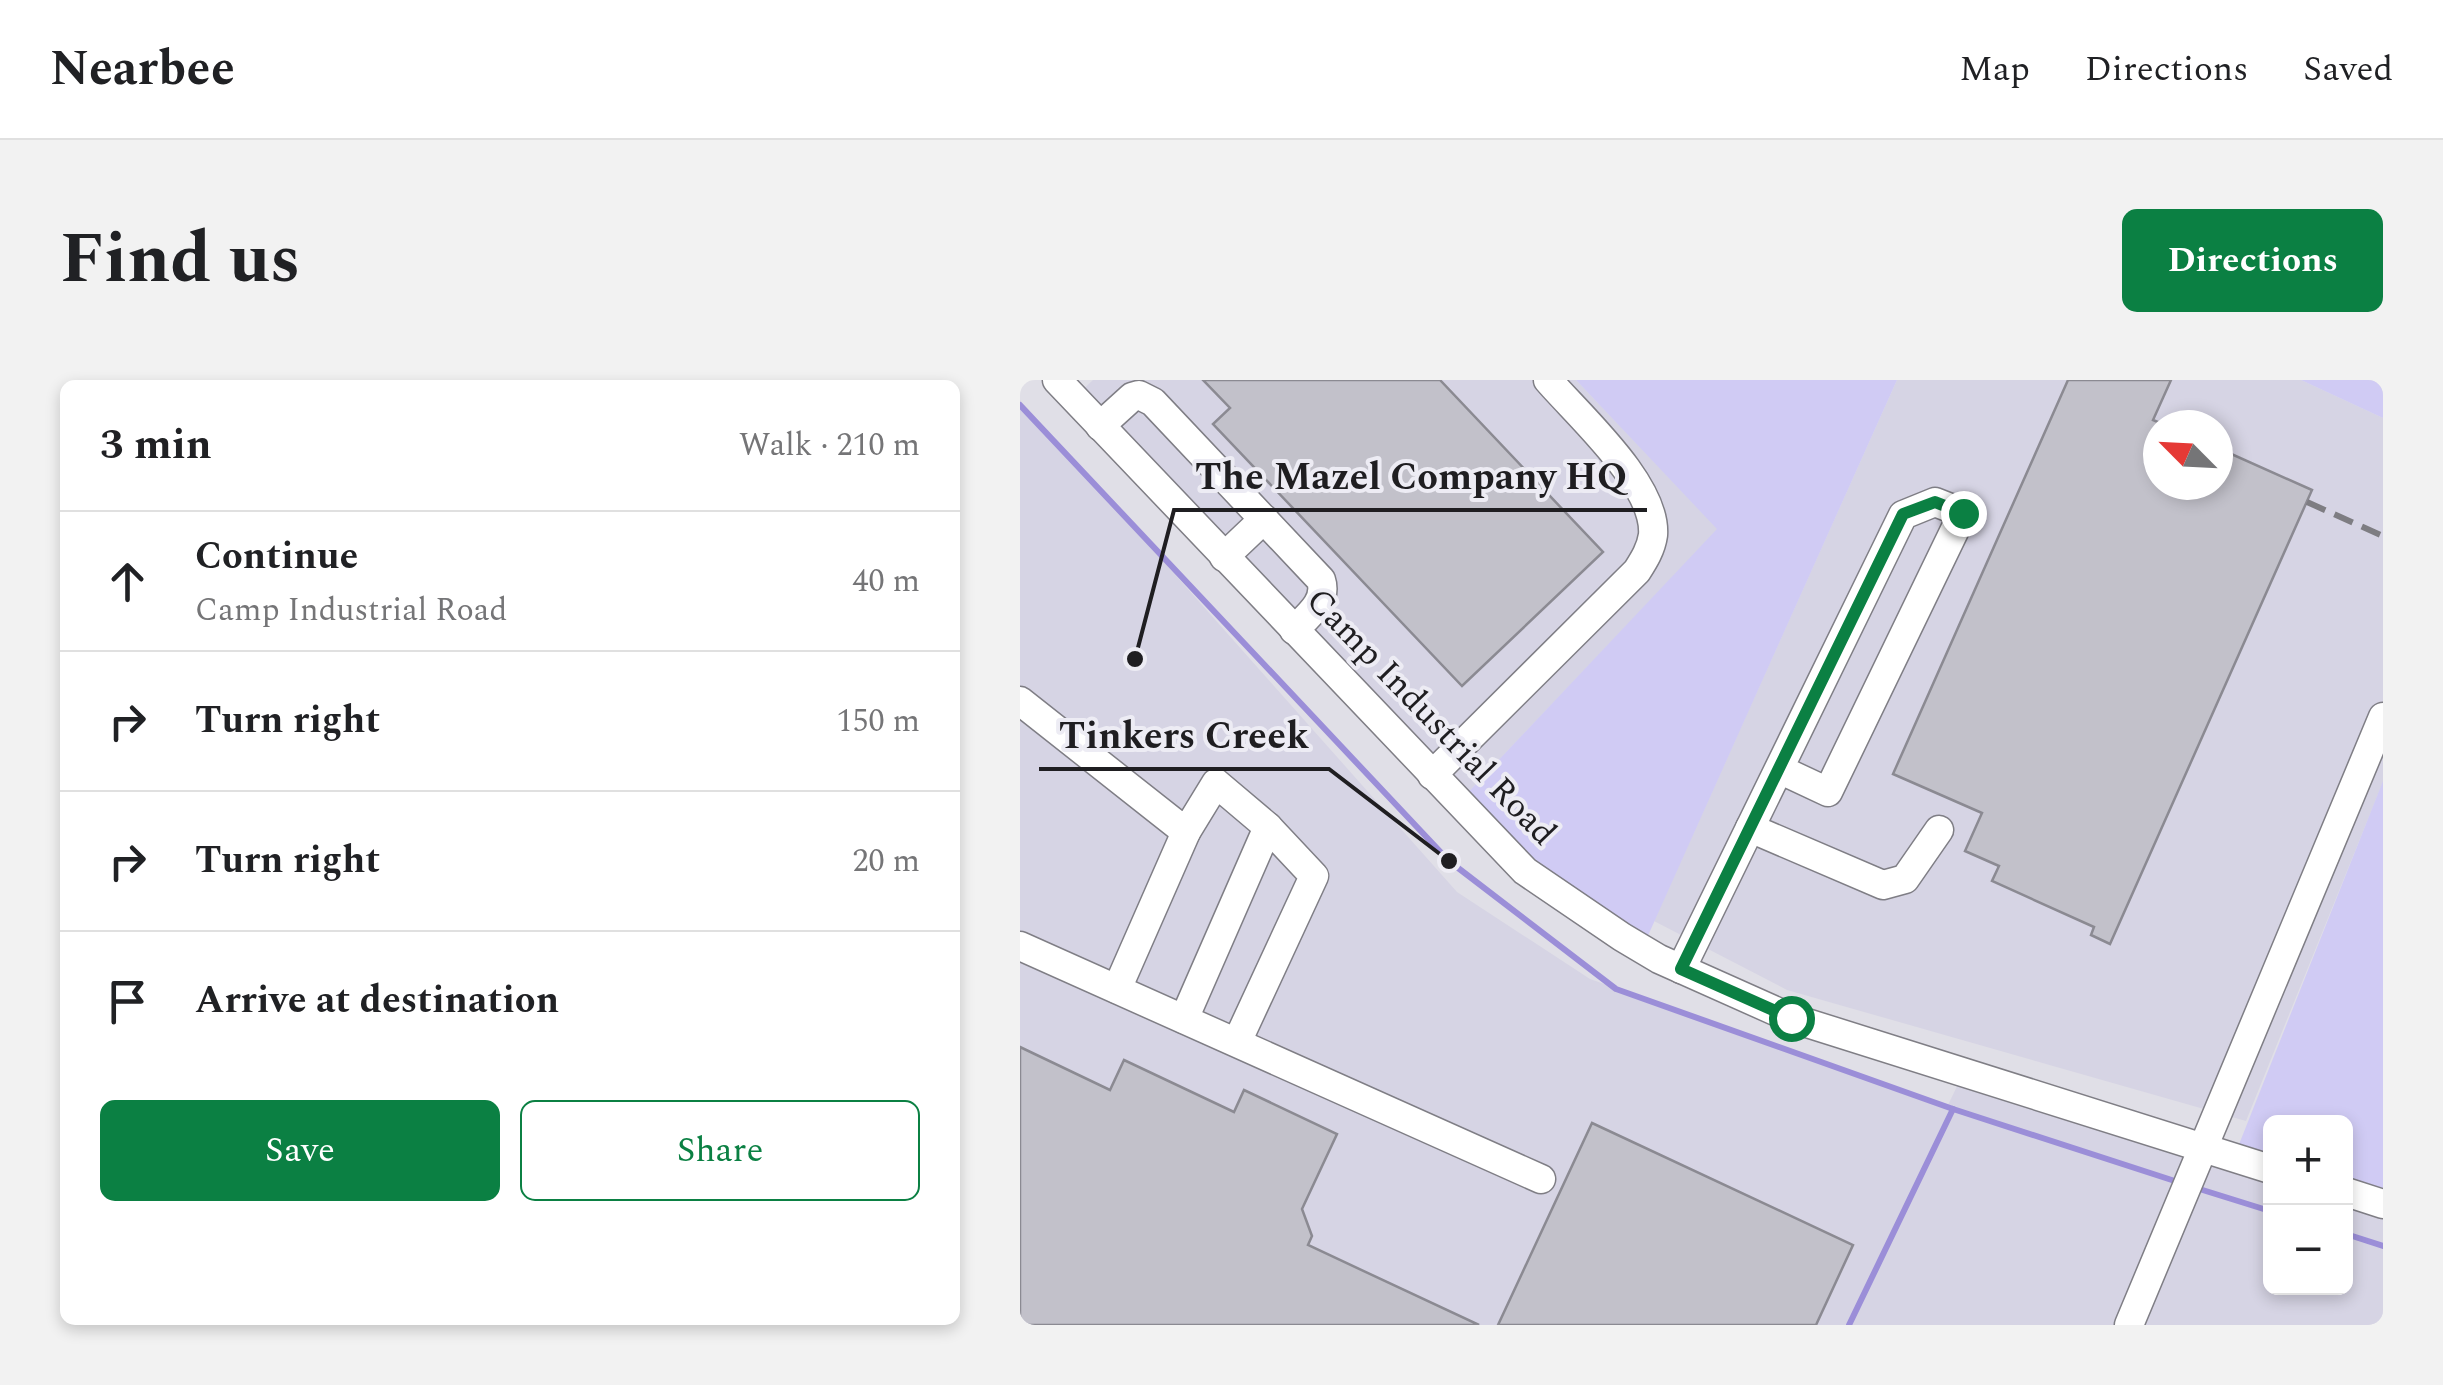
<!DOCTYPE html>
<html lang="en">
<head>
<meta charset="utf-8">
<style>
	body { margin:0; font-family:Spectral,serif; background:#f2f2f2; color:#202124 }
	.controls { position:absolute; right:30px; bottom:30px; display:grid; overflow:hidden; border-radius:15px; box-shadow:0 5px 15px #0003 }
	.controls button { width:90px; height:90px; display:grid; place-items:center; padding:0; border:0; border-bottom:2px solid #e0e0e0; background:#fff; color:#202124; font:50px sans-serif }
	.compass { position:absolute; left:1123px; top:30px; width:90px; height:90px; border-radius:50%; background:#fff; box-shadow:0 5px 15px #0003; rotate:294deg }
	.stop { position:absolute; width:30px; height:30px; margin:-22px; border:8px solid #0b8043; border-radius:50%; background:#fff }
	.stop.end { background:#0b8043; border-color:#fff; box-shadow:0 2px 10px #0008 }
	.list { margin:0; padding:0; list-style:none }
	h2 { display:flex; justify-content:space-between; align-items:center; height:130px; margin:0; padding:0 40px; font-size:42px }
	h2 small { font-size:32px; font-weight:400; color:#757577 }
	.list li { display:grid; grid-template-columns:65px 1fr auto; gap:30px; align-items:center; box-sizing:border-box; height:140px; padding:0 40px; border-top:2px solid #e0e0e0 }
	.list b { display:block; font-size:38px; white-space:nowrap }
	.list p { margin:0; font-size:32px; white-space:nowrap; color:#757577 }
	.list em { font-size:32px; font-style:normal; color:#757577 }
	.actions { display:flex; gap:20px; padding:30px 40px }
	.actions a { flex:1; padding:22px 0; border:2px solid #0b8043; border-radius:15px; text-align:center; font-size:35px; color:#0b8043 }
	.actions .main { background:#0b8043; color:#fff }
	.icon { flex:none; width:55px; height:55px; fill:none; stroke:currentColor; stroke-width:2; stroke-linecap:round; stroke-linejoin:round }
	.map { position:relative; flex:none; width:1363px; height:945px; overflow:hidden; border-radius:15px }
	header { display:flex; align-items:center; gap:60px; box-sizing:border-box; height:140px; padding:0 50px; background:#fff; border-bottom:2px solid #e0e0e0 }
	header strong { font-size:48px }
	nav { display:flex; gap:55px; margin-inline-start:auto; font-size:35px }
	.intro { display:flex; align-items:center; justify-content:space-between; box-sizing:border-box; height:240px; padding:0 60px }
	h1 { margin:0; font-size:70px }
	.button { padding:25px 45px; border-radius:15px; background:#0b8043; color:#fff; font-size:35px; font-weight:700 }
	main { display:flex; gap:60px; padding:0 60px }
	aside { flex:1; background:#fff; border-radius:15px; box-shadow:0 5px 15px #0003 }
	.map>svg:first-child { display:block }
	.built { fill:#d6d4e4; fill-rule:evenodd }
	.green { fill:#d0cbf4 }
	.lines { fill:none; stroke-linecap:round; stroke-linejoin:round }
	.stream { stroke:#9b8ed8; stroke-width:6 }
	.building { fill:#c2c1ca; stroke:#8b8a92; stroke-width:2.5 }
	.minor-casing { stroke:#7f7e85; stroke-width:31 }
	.minor { stroke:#fff; stroke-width:28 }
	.rail { stroke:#7e7d82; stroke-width:6; stroke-dasharray:20 10; stroke-linecap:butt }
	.route { stroke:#0b8043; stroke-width:12 }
	.labels { text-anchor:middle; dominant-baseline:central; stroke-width:8; stroke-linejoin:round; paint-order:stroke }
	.street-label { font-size:35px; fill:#1f1e21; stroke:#edecf4 }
	.leader { fill:none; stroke:#1f1e21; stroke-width:4 }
	.callout-dot { fill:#1f1e21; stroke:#edecf4; stroke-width:4 }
	.callout-label { font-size:38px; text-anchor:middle; font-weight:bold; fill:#1f1e21; stroke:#edecf4; stroke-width:8; stroke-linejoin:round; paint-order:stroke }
</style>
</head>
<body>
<header>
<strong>Nearbee</strong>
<nav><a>Map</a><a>Directions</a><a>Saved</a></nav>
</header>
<div class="intro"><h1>Find us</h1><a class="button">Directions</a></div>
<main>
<aside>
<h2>3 min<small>Walk · 210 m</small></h2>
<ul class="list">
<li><svg class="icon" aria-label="ahead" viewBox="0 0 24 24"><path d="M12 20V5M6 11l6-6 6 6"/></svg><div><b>Continue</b><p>Camp Industrial Road</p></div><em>40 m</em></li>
<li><svg class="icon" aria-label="right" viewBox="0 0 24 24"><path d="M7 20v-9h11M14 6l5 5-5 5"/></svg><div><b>Turn right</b></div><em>150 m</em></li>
<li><svg class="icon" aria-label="right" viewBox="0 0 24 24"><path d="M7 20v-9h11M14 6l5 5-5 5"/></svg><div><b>Turn right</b></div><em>20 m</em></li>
<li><svg class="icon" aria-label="arrive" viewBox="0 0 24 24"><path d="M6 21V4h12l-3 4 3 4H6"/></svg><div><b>Arrive at destination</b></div></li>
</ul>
<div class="actions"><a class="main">Save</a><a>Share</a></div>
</aside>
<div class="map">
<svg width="1363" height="945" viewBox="0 0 1363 945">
	<rect width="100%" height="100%" fill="#e0dfe7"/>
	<!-- built -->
	<g class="built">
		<path d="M73,0H556L698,149L438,423L54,18Z"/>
		<path d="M877,0H1281L1363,38V402L1226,741L767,610L634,541ZM1138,45H1198V105H1138Z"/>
		<path d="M0,20L437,512L570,599L928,725L944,692L1250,789V908H1326V812L1363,824V945H0Z"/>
	</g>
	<!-- green -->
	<g class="green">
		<path d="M556,0H877L622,569L438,423L697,149Z"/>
		<path d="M1281,0H1363V38Z"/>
		<path d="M1363,401V824L1326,812V742H1250V789L1214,777Z"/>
	</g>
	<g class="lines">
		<!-- stream -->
		<g class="stream">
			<path d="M0,25L429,481L596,609L933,729L1161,803"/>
			<path d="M1173,807L1250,831"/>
			<path d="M1326,854L1363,866"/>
			<path d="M829,945L933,729"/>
		</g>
	</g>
	<!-- building -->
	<g class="building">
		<path d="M183,0H420L583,172L442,306L193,44L210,28Z"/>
		<path d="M1048,0H1151L1133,40L1145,45H1138V105H1198V68L1292,110L1090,564L1071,555L1074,547L972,501L979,486L945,471L962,433L873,394Z"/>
		<path d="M0,667L90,710L104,680L214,732L224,710L317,754L282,829L292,856L288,865L459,945H0Z"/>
		<path d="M572,743L833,865L796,945H478Z"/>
	</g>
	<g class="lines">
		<defs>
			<g id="minor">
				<path d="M37,0L505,491L602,557L639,579L771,638L1250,789"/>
				<path d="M80,46L112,17L119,15L133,22L301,200C308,221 288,236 274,250"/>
				<path d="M204,177L244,139"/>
				<path d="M0,321L166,452L196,403L248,447"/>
				<path d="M412,395L617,191C624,180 631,169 633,155C637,105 559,36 528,0"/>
				<path d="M730,448L863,505L885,499L919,450"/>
				<path d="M0,566L521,799"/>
				<path d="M661,589L883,135L915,122L943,133L808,412L759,389"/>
				<path d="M97,609L166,452"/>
				<path d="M164,639L248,447L294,496L217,662"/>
				<path d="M1326,812L1363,824"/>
				<path d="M1109,945L1363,337"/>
			</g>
		</defs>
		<!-- minor casing -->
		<use href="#minor" class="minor-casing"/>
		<!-- minor -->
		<use href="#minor" class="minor"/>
		<!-- rail -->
		<path class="rail" d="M1287,122L1363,156"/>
	</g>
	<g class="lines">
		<!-- route -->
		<path class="route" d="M771,638L661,589L883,134L915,122L943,133"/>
	</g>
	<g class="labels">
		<!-- street labels -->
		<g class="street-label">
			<text transform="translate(411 337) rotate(46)">Camp Industrial Road</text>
		</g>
	</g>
	<!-- callouts -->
	<path class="leader" d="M115 279L154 130H627M429 481L309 389H19"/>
	<g class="callout-dot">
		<circle cx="115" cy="279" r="10"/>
		<circle cx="429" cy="481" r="10"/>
	</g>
	<g class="callout-label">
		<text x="391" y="109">The Mazel Company HQ</text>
		<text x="164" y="368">Tinkers Creek</text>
	</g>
</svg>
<div class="controls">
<button>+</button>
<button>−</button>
</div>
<svg class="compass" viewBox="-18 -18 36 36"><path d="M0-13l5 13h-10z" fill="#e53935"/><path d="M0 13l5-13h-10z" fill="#757577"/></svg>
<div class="stop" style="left:771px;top:638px"></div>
<div class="stop end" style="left:943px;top:133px"></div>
</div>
</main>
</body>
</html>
